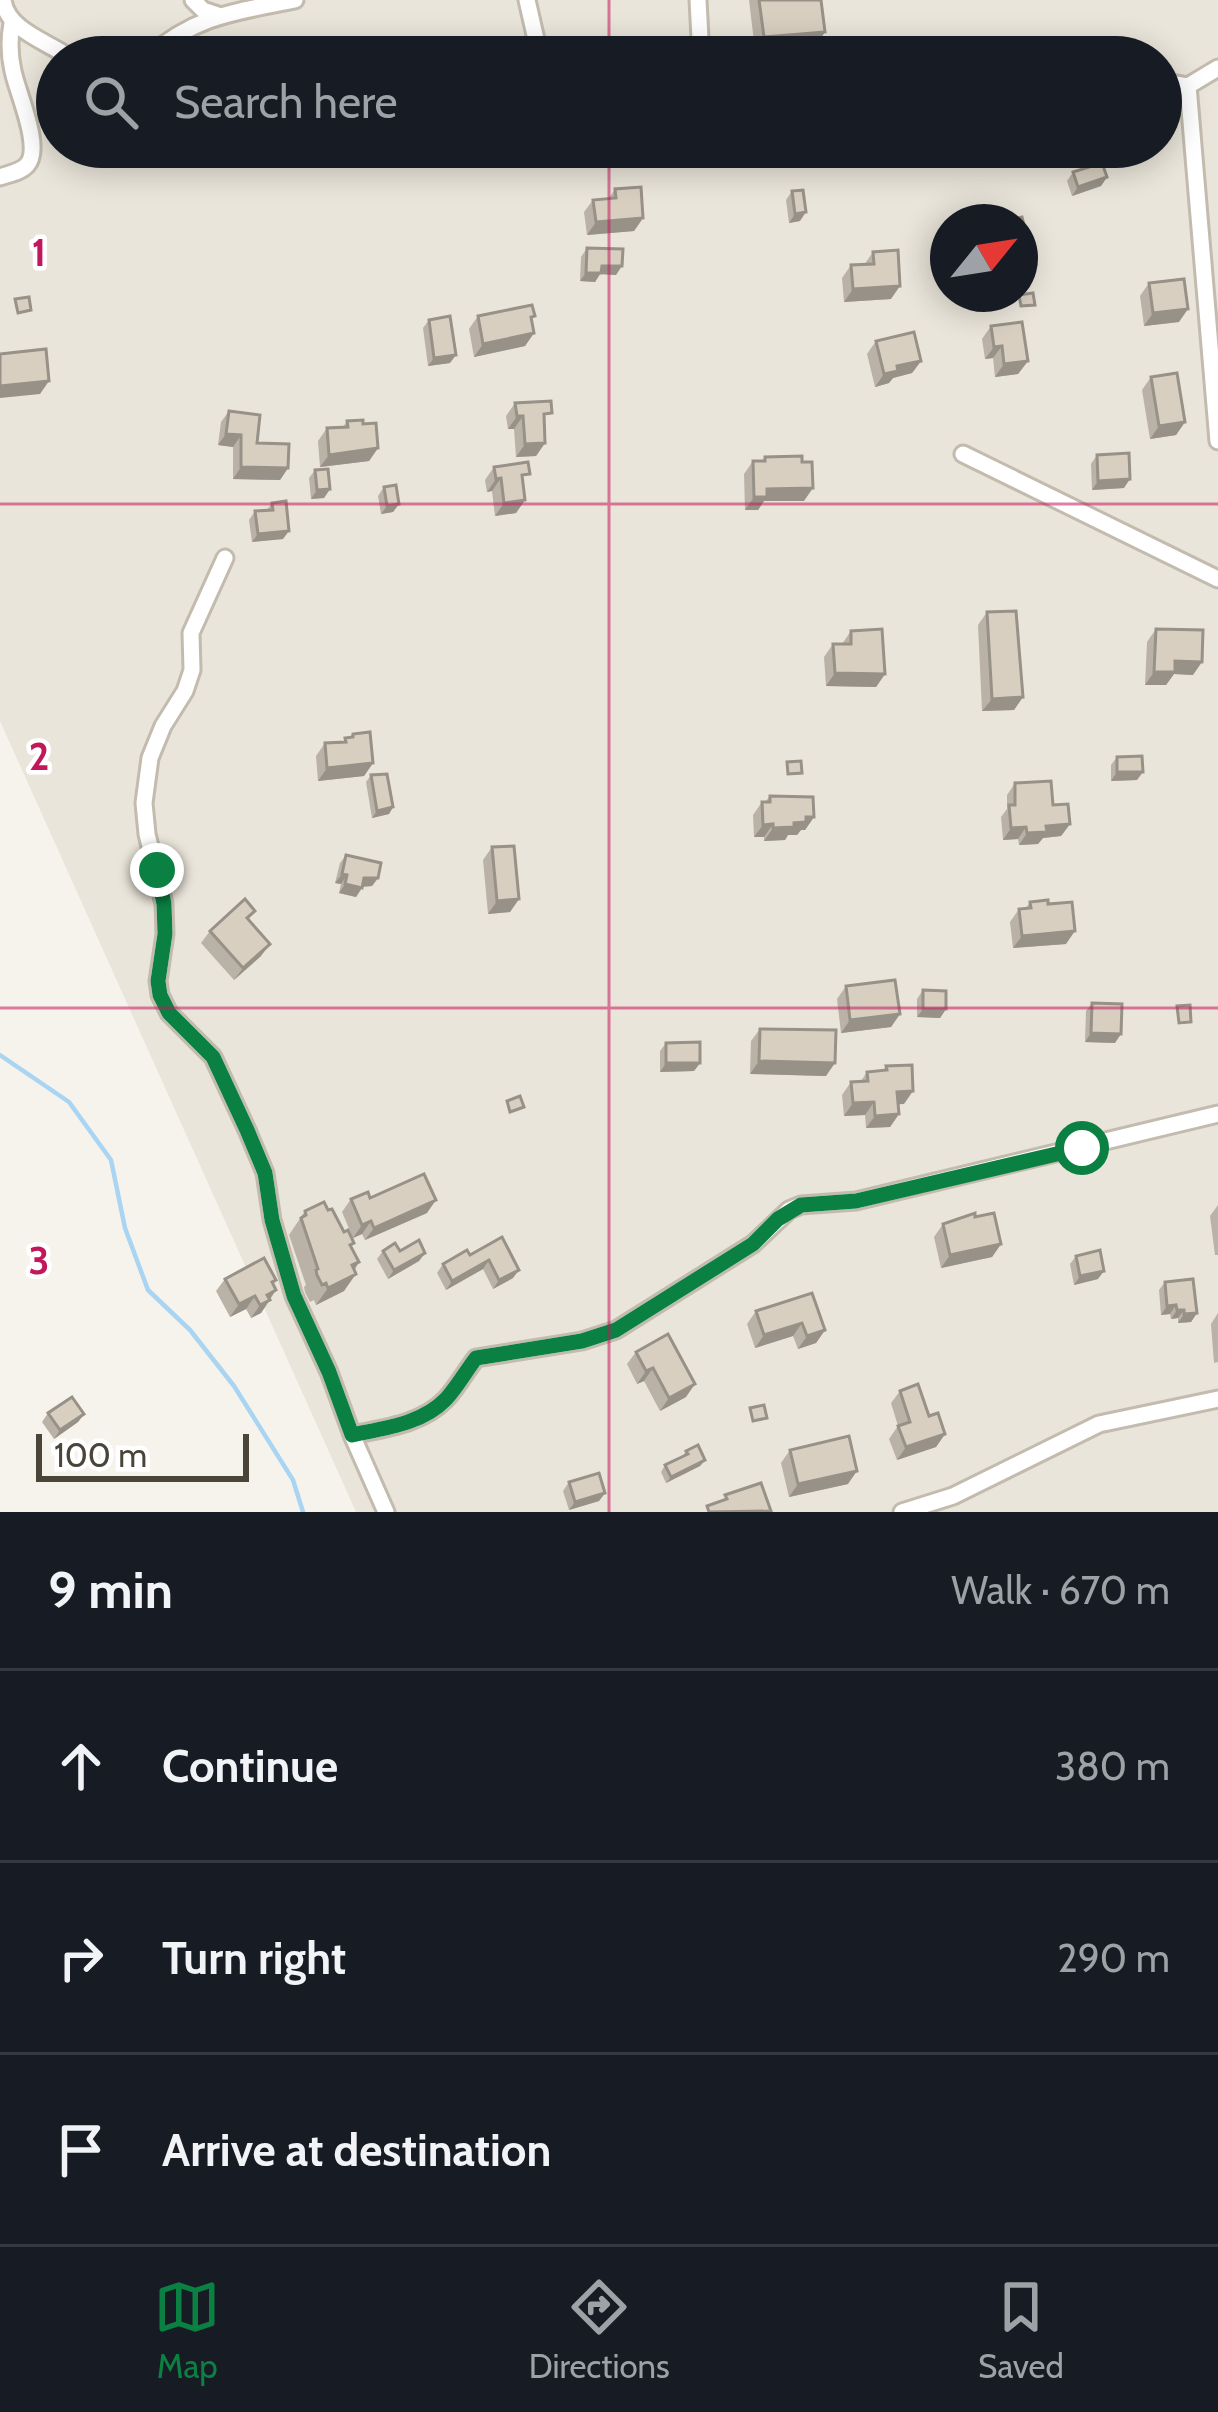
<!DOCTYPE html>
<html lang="en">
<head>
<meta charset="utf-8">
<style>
	body { margin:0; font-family:Cabin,sans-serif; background:#242831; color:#f1f3f6 }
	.compass { position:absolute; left:930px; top:204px; width:108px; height:108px; border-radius:50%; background:#171b24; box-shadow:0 6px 30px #0003; rotate:60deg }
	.scale { position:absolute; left:36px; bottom:30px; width:213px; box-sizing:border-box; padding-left:12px; border:6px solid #4b4439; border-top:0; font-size:33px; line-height:42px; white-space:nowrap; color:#4b4439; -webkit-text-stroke:9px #fff; paint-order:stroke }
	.stop { position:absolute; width:36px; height:36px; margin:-27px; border:9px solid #0b8043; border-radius:50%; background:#fff }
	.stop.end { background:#0b8043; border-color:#fff; box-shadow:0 3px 12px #0008 }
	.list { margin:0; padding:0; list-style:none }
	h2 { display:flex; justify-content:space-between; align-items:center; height:156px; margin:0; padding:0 48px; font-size:51px }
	h2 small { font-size:39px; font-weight:400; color:#9ea1a6 }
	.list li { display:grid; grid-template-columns:78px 1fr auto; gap:36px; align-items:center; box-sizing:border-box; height:192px; padding:0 48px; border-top:3px solid #363941 }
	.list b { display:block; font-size:45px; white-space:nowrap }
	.list em { font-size:39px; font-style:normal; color:#9ea1a6 }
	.icon { flex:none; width:66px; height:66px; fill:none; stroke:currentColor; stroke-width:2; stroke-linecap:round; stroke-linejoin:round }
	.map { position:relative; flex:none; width:1218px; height:1512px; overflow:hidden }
	.search { position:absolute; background:#171b24; box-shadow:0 6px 30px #0003; left:36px; right:36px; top:36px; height:132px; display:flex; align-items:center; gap:30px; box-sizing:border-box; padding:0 42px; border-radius:66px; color:#9ea1a6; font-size:45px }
	.sheet { height:732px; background:#171b24 }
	nav { display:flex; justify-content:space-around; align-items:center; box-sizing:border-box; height:168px; border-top:3px solid #363941; background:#171b24; font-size:33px; color:#9ea1a6 }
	nav a { display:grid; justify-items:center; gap:6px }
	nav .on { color:#0b8043 }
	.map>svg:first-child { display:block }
	.residential { fill:#eae5da; fill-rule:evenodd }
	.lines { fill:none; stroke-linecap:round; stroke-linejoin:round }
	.stream { stroke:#a9d4f2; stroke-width:4.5 }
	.street-casing { stroke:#c2bbae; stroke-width:21 }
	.street { stroke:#fff; stroke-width:15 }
	.wall { fill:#bab2a6 }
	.shaded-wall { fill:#979187 }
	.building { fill:#d8cfc1; stroke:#979187; stroke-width:3 }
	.route { stroke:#0b8043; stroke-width:15 }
	.grid { fill:none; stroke:#c2185b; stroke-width:3; stroke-opacity:0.55 }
	.grid-label { font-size:39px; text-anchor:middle; font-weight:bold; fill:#c2185b; stroke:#fff; stroke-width:9; stroke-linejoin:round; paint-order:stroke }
</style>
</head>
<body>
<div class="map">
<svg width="1218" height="1512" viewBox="0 0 1218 1512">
	<rect width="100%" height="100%" fill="#f6f3ec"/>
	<!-- residential -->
	<path class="residential" d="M0,0H1218V1512H356L0,721ZM57,57H1161V147H57ZM948,222H1020V294H948Z"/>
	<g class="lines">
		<!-- stream -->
		<path class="stream" d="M0,1055L69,1102L111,1160L125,1228L148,1290L190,1330L234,1386L293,1480L303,1512"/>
		<defs>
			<g id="street">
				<path d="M3,0C7,30 46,41 69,57"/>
				<path d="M193,0L203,10L218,15"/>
				<path d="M527,0L540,57"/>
				<path d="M698,0L701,57"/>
				<path d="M148,57C196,15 235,12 295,0"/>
				<path d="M1218,68L1188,86L1218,441"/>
				<path d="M1161,81L1188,86"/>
				<path d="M0,177C8,174 21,172 27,165C43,148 17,92 13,71C9,54 9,40 12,23"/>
				<path d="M963,454L1218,579"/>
				<path d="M225,558L191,633L192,670L185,691L163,726L150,758L144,803L147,834L164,904L165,934L158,981L160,995L169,1013L213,1057L247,1130L265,1173L272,1220L294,1296L329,1372L352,1435L386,1512"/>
				<path d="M352,1435C385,1428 422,1424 446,1399C457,1387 466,1371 476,1358L582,1341L616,1330L753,1244L789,1210L801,1205L856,1201L1218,1114"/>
				<path d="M902,1512L953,1496L1099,1424L1218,1399"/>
			</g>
		</defs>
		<!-- street casing -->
		<use href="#street" class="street-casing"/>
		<!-- street -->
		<use href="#street" class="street"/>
	</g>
	<!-- wall -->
	<g class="wall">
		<path d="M749,0H821L825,32L816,45L755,50Z"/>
		<path d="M1073,172L1107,177L1101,186L1072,196L1067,181Z"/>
		<path d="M615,189L643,218L634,231L587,235L584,212L593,200L609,198Z"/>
		<path d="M792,191L800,221L789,223L786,200Z"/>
		<path d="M587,248L616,275L600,274L595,282L580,281L581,257Z"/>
		<path d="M873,252L891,299L844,302L842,278L851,265H864Z"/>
		<path d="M1149,283L1179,322L1144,326L1140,296Z"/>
		<path d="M478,316L532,321L534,333L525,346L474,357L469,329Z"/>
		<path d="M429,320L450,363L428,366L423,328Z"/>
		<path d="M991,326L1028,361L1018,374L995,377L993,358L985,359L982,339Z"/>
		<path d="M876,341L921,361L912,373L893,378L889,383L875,387L867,354Z"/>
		<path d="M1151,377L1185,422L1176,435L1150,439L1142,390Z"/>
		<path d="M515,403L544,424L545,443L536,456L516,457L514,429H508L506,416Z"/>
		<path d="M229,411L257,443L288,468L280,480L233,479V447L218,445L221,422Z"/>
		<path d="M347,421L378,448L369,461L320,467L318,441L327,428L343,427Z"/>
		<path d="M1097,455L1124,488L1092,490L1091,464Z"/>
		<path d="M765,457L804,501H764L758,510H745L744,474L753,461H762Z"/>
		<path d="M494,467L523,483L525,500L516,513L495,516L492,491L487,492L485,480Z"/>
		<path d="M315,470L330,489L324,498L311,499L309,478Z"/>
		<path d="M384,487L399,504L393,512L381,514L378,496Z"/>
		<path d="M272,503L283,539L252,542L249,520L255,511L267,510Z"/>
		<path d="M987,612L1023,697L1014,710L982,711L978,625Z"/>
		<path d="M1156,629L1193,675L1174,674L1166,685H1145L1147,642Z"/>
		<path d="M851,631L885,674L876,687L826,686L824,657L833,644H842Z"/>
		<path d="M353,734L373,763L364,776L318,781L316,756L325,743L343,742Z"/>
		<path d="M1117,757L1137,780L1111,781V765Z"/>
		<path d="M371,775L393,807L389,814L372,818L366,782Z"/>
		<path d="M1015,783L1053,805L1070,824L1061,836L1043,838L1038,844L1019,845L1018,839L1003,840L1001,817L1007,809V795Z"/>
		<path d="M770,796L814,817L805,830H801L797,835H788L785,840L764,841V837H754L753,815L762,802H765Z"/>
		<path d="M492,847L519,899L510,912L488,914L483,860Z"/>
		<path d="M346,855L378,878L372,886L362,887L356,897L339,893L341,884L335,883L340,863Z"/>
		<path d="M1030,902L1048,904L1066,944L1013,948L1010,922L1019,909L1026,908Z"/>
		<path d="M249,920L261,956L234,980L201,943L210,931Z"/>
		<path d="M846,986L900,1014L891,1027L841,1033L837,999Z"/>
		<path d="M923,990L946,1009L940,1018L917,1017V999Z"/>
		<path d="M1092,1003L1115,1043L1085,1042L1086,1011Z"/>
		<path d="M760,1029L826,1076L750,1074L751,1041Z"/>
		<path d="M666,1043L700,1063L694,1071L660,1072V1051Z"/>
		<path d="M886,1066L904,1104H898L899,1114L890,1127L866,1128L865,1115L844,1116L842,1095L851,1082L861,1081L867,1072L883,1071Z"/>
		<path d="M370,1198L427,1213L365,1240L362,1234L353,1238L342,1212L351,1199Z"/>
		<path d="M1218,1205V1255H1215L1210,1216Z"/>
		<path d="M328,1210L354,1243L351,1247L359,1262L344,1291L316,1305L314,1300L310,1302L305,1292L304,1287L306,1285L289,1235L305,1211Z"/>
		<path d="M975,1217L1001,1244L992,1257L941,1268L934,1237L943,1224Z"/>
		<path d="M502,1237L513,1278L493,1289L483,1269L446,1290L437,1273L443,1264L470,1255Z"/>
		<path d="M383,1251L425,1253L419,1261L388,1279L377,1259Z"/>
		<path d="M1076,1256L1098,1279L1074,1285L1070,1264Z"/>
		<path d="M225,1279L276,1280L273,1285L270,1300L261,1313L251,1318L246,1309L230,1317L216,1291Z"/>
		<path d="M1165,1282L1197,1313L1191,1322L1178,1323V1318L1171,1319L1170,1314L1161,1315L1159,1290Z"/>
		<path d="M812,1293L825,1330L816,1343L798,1349L793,1336L755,1348L747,1324L756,1311Z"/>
		<path d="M1218,1313V1362L1214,1363L1211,1324Z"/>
		<path d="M636,1352L686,1397L660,1411L644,1381L637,1384L627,1364Z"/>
		<path d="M900,1391L945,1434L936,1447L897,1460L889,1439L898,1426L891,1403Z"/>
		<path d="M48,1413L84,1414L78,1422L54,1439L42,1422Z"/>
		<path d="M790,1450L848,1484L789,1497L781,1463Z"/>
		<path d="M686,1451L705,1460L700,1466L666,1483L661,1472L665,1465L682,1457Z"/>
		<path d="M569,1482L605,1493L599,1501L569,1510L563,1491Z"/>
	</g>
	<!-- shaded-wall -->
	<g class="shaded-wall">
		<path d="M825,32L816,45L755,50L764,37Z"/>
		<path d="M1107,177L1101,186L1072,196L1078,187Z"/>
		<path d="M806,212L800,221L789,223L795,214Z"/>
		<path d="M643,218L634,231L587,235L596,222Z"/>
		<path d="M1033,261L1024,274L1020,275V264Z"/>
		<path d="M602,266H622L616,275L600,274L595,282L580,281L586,273Z"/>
		<path d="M900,286L891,299L844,302L853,289Z"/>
		<path d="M1188,309L1179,322L1144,326L1153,313Z"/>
		<path d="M534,333L525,346L474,357L483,344Z"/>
		<path d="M1002,346L993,358L985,359L994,347Z"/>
		<path d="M456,355L450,363L428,366L434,358Z"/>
		<path d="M921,361L912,373L893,378L889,383L875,387L884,374L897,366Z"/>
		<path d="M1028,361L1018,374L995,377L1004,364Z"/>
		<path d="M49,381L40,394L0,398V386Z"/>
		<path d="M517,416H523L514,429H508Z"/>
		<path d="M1185,422L1176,435L1150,439L1159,426Z"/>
		<path d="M226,434L241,435L233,447L218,445Z"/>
		<path d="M545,443L536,456L516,457L525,444Z"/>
		<path d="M378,448L369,461L320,467L329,455Z"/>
		<path d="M241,467L288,468L280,480L233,479Z"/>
		<path d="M501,478L492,491L487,492L496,479Z"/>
		<path d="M1130,479L1124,488L1092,490L1098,481Z"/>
		<path d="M813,488L804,501H764L758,510H745L754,497L767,489Z"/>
		<path d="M330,489L324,498L311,499L317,490Z"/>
		<path d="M525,500L516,513L495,516L504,503Z"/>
		<path d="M399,504L393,512L381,514L387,506Z"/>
		<path d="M289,531L283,539L252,542L258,534Z"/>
		<path d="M1175,661L1202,662L1193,675L1174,674L1166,685H1145L1154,672Z"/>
		<path d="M835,673L885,674L876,687L826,686Z"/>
		<path d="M1023,697L1014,710L982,711L992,699Z"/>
		<path d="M373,763L364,776L318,781L327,768Z"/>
		<path d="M1117,772H1143L1137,780L1111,781Z"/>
		<path d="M393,807L389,814L372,818L377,811Z"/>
		<path d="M806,817H814L805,830H801L797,835H788L785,840L764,841L773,828L794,823Z"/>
		<path d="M773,824L764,837H754L763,825Z"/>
		<path d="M1070,824L1061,836L1043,838L1038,844L1019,845L1027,833L1046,826Z"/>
		<path d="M1026,827L1018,839L1003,840L1011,828Z"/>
		<path d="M342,874L347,875L341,884L335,883Z"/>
		<path d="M364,878H378L372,886L358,887Z"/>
		<path d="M345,884L362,888L356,897L339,893Z"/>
		<path d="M519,899L510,912L488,914L497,901Z"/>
		<path d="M1075,931L1066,944L1013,948L1022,936Z"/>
		<path d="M270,944L261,956L234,980L243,968Z"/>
		<path d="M923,1009H946L940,1018L917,1017Z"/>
		<path d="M900,1014L891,1027L841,1033L850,1020Z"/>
		<path d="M1091,1033L1121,1034L1115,1043L1085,1042Z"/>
		<path d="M759,1061L835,1063L826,1076L750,1074Z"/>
		<path d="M666,1063H700L694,1071L660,1072Z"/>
		<path d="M913,1091L904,1104L888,1105L897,1092Z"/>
		<path d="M874,1102L865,1115L844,1116L853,1103Z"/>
		<path d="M899,1114L890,1127L866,1128L875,1116Z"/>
		<path d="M436,1200L427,1213L365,1240L374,1228Z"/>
		<path d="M371,1221L362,1234L353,1238L362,1225Z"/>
		<path d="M1001,1244L992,1257L941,1268L950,1255Z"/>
		<path d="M425,1253L419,1261L388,1279L394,1270Z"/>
		<path d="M489,1260L483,1269L446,1290L452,1281Z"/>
		<path d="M359,1262L347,1279L356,1274L344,1291L316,1305L328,1288L352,1265Z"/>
		<path d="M519,1270L513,1278L493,1289L499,1280Z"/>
		<path d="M1104,1271L1098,1279L1074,1285L1080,1276Z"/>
		<path d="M276,1290L261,1313L251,1318L267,1295Z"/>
		<path d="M255,1296L246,1309L230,1317L239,1304Z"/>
		<path d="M1176,1305L1170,1314L1161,1315L1167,1306Z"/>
		<path d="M1177,1310H1184L1178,1318L1171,1319Z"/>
		<path d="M1197,1313L1191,1322L1178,1323L1184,1314Z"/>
		<path d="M802,1323L793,1336L755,1348L764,1335Z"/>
		<path d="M825,1330L816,1343L798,1349L807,1336Z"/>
		<path d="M653,1368L644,1381L637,1384L646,1371Z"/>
		<path d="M695,1384L686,1397L660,1411L669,1398Z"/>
		<path d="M84,1414L78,1422L54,1439L60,1430Z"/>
		<path d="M945,1434L936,1447L897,1460L906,1447Z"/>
		<path d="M705,1460L700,1466L666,1483L671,1477Z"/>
		<path d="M857,1471L848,1484L789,1497L798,1484Z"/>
		<path d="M605,1493L599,1501L569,1510L575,1502Z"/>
	</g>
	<!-- building -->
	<g class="building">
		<path d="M759,0H821L825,32L764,37Z"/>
		<path d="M1102,163L1107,177L1078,187L1073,172Z"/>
		<path d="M641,187L643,218L596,222L593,200L616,198L615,189Z"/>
		<path d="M803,190L806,212L795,214L792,191Z"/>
		<path d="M1022,217L1033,261L1020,264V222H1003Z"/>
		<path d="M587,248L623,249L622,266H602L601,273H586Z"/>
		<path d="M898,250L900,286L853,289L851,265L874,264L873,252Z"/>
		<path d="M1184,279L1188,309L1153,313L1149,283Z"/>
		<path d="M1033,293L1035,305L1021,306L1019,295Z"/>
		<path d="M29,297L31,310L18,313L15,299Z"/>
		<path d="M532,305L535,316L531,317L534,333L483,344L478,316Z"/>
		<path d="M450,316L456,355L434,358L429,320Z"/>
		<path d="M1022,322L1028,361L1004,364L1002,346L994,347L991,326Z"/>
		<path d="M914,332L921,361L897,366L898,371L884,374L876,341Z"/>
		<path d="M46,349L49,381L0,386V354Z"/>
		<path d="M1177,373L1185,422L1159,426L1151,377Z"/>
		<path d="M551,401L552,413L544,414L545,443L525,444L523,416H517L515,403Z"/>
		<path d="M229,411L260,415L257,443L289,444L288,468L241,467V435L226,434Z"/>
		<path d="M363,420V424L376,423L378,448L329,455L327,428L348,427L347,421Z"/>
		<path d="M1129,453L1130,479L1098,481L1097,455Z"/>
		<path d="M802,456V462H812L813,488L767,489V497H754L753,461H765V457Z"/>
		<path d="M528,462L530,474L522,475L525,500L504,503L501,478L496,479L494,467Z"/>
		<path d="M328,469L330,489L317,490L315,470Z"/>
		<path d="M396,485L399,504L387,506L384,487Z"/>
		<path d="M286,501L289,531L258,534L255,511L273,510L272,503Z"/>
		<path d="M1016,611L1023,697L992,699L987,612Z"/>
		<path d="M882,629L885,674L835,673L833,644H851V631Z"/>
		<path d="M1156,629L1203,630L1202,662L1175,661V672H1154Z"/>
		<path d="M370,732L373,763L327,768L325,743L346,742L345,738L353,737V734Z"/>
		<path d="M1142,756L1143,772H1117V757Z"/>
		<path d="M801,761L802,773L788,774L787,762Z"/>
		<path d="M387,774L393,807L377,811L371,775Z"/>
		<path d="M1051,781L1053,805L1068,804L1070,824L1046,826L1047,832L1027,833L1026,827L1011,828L1009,805H1015V783Z"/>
		<path d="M770,796L813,797L814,817H806V822L794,823V827L773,828V824L763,825L762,802H770Z"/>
		<path d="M514,846L519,899L497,901L492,847Z"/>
		<path d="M346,855L381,863L378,878H364L362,888L345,884L347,875L342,874Z"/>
		<path d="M245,899L255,911L247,918L270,944L243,968L210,931Z"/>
		<path d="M1048,900V904L1072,902L1075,931L1022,936L1019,909L1031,908L1030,902Z"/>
		<path d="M895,980L900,1014L850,1020L846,986Z"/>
		<path d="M923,990L946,991V1009H923Z"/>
		<path d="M1092,1003L1122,1004L1121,1034L1091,1033Z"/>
		<path d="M1190,1005L1191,1022L1179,1023L1177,1006Z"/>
		<path d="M760,1029L836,1030L835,1063L759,1061Z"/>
		<path d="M700,1042V1063H666V1043Z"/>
		<path d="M912,1065L913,1091L897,1092L899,1114L875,1116L874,1102L853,1103L851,1082L868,1081L867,1072L887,1070L886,1066Z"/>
		<path d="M520,1096L524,1107L510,1112L507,1101Z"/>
		<path d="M424,1174L436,1200L374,1228L371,1221L362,1225L351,1199L368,1192L370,1198Z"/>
		<path d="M324,1202L328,1210L332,1209L344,1232L348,1230L354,1243L350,1245L359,1262L352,1265L356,1274L328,1288L326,1283L322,1285L317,1275L316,1270L318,1269L301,1218L306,1215L305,1211Z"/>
		<path d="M975,1213V1217L994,1213L1001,1244L950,1255L943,1224Z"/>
		<path d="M502,1237L519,1270L499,1280L489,1260L452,1281L443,1264L467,1250L470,1255Z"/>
		<path d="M419,1240L425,1253L394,1270L383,1251L395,1243L400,1251Z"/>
		<path d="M1100,1250L1104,1271L1080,1276L1076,1256Z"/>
		<path d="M264,1258L276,1280L272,1282L276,1290L267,1295L270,1300L260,1305L255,1296L239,1304L225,1279Z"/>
		<path d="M1193,1279L1197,1313L1184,1314V1310H1177L1176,1305L1167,1306L1165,1282Z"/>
		<path d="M812,1293L825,1330L807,1336L802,1323L764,1335L756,1311Z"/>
		<path d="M668,1334L695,1384L669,1398L653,1368L646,1371L636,1352Z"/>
		<path d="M918,1384L929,1416L938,1413L945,1434L906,1447L898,1426L910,1422L900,1391Z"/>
		<path d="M72,1397L84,1414L60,1430L48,1413Z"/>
		<path d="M764,1405L767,1418L753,1421L750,1408Z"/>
		<path d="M849,1436L857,1471L798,1484L790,1450Z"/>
		<path d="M698,1445L705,1460L671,1477L665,1465L688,1454L686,1451Z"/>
		<path d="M599,1473L605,1493L575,1502L569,1482Z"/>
		<path d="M761,1483L771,1511L709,1512L707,1506L727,1499L725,1495Z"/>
	</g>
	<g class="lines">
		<!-- route -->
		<path class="route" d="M157,870L164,904L165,934L158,981L160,995L169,1013L213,1057L247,1130L265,1173L272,1220L294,1296L329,1372L352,1435C385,1428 422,1424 446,1399C457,1387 466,1371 476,1358L582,1341L616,1330L753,1244L778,1219L801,1205L856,1201L1082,1148"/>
	</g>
	<!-- grid -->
	<path class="grid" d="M609,0V57M609,147V1512M0,504H1218M0,1008H1218"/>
	<g class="grid-label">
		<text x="39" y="266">1</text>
		<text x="39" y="770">2</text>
		<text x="39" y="1274">3</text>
	</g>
</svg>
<svg class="compass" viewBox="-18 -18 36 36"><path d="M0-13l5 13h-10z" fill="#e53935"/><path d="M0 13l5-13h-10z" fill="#9ea1a6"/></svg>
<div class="scale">100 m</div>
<div class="stop" style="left:1082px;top:1148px"></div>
<div class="stop end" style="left:157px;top:870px"></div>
<div class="search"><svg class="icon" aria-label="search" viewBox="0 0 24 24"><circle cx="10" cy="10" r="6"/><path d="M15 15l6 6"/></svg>Search here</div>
</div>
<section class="sheet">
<h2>9 min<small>Walk · 670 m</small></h2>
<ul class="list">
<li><svg class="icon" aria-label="ahead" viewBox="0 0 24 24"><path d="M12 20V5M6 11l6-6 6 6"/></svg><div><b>Continue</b></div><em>380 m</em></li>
<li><svg class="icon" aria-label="right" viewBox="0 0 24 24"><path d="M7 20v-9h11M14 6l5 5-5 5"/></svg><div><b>Turn right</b></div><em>290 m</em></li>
<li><svg class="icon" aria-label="arrive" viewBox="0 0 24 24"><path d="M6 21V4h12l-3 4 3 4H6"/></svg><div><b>Arrive at destination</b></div></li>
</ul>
</section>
<nav>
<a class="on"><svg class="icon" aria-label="map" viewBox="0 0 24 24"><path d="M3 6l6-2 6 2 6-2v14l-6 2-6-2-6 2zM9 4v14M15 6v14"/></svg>Map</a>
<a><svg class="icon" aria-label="directions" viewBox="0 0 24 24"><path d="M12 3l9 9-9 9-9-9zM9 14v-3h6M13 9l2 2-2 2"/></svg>Directions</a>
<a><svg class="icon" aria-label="saved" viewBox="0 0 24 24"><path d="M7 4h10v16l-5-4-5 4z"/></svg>Saved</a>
</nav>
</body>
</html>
